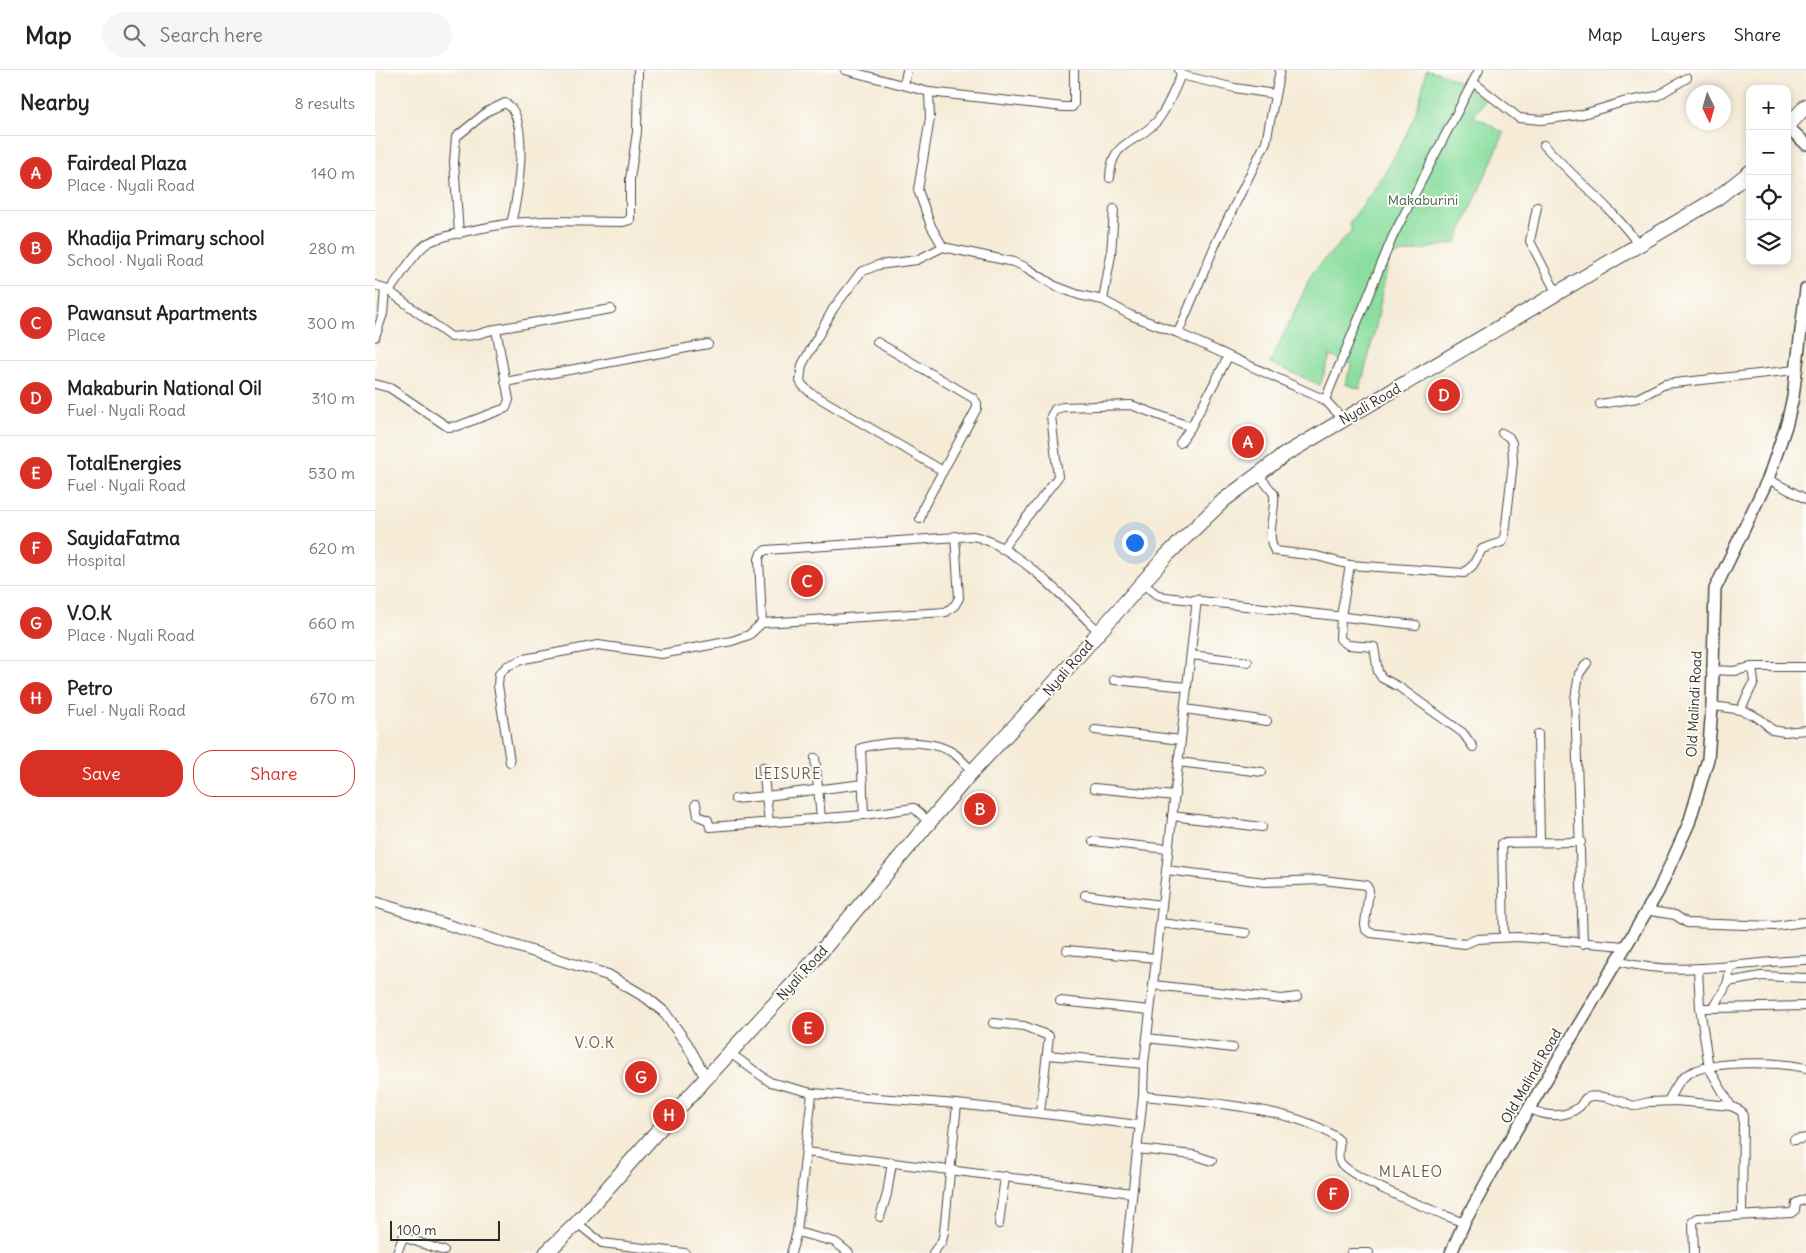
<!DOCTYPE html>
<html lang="en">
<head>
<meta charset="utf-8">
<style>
	body { margin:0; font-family:Delius,sans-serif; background:#f6f6f6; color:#222 }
	.controls { position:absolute; right:15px; top:15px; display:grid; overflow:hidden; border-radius:10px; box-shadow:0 2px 8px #0003 }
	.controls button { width:45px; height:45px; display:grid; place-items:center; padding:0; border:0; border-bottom:1px solid #e0e0e0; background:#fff; color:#222; font:25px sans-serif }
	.compass { position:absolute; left:1311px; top:15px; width:45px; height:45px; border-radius:50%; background:#fff; box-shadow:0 2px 8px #0003; rotate:175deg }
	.scale { position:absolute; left:15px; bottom:12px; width:110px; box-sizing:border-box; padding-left:5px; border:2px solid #2b2b2b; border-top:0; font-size:14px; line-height:18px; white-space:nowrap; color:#2b2b2b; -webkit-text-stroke:4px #fdfcf7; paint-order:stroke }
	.you { position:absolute; left:759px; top:472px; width:18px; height:18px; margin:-12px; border:4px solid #fff; border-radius:50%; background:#1a73e8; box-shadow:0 0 0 8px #1a73e833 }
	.badge { display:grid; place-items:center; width:32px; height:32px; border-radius:50%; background:#d93025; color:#fff; font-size:16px; font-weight:700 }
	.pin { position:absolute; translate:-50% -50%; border:2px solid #fff; box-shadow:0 1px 5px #0006 }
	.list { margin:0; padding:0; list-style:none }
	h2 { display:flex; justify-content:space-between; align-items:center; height:65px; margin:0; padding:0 20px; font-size:21px }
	h2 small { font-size:16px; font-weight:400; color:#767676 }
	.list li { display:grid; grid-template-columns:32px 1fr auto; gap:15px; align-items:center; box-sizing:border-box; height:75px; padding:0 20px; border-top:1px solid #e0e0e0 }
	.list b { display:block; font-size:19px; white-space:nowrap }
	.list p { margin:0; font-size:16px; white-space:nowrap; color:#767676 }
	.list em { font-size:16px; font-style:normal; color:#767676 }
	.actions { display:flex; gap:10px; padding:15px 20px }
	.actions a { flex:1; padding:11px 0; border:1px solid #d93025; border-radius:20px; text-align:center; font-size:18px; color:#d93025 }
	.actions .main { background:#d93025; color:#fff }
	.icon { flex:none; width:28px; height:28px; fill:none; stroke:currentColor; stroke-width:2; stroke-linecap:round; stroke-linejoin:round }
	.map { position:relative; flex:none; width:1431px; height:1183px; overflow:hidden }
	header { display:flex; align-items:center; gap:30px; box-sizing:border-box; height:70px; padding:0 25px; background:#fff; border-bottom:1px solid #e0e0e0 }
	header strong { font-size:24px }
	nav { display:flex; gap:28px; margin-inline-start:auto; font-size:18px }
	.search { width:350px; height:45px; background:#f6f6f6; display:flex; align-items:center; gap:12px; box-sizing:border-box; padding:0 18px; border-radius:28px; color:#767676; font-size:19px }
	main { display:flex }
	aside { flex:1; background:#fff }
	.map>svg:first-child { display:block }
	.green { fill:#8ade9f; stroke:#5a8465 }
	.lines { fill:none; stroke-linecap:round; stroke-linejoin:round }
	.minor-casing { stroke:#494845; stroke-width:10 }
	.tertiary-casing { stroke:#494845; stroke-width:12 }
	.secondary-casing { stroke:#494845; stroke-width:14 }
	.trunk-casing { stroke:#494845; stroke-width:16 }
	.minor { stroke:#fff; stroke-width:8 }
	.tertiary { stroke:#fff; stroke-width:10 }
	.secondary { stroke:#fff; stroke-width:11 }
	.trunk { stroke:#fff; stroke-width:14 }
	.labels { text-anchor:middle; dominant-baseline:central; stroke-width:4; stroke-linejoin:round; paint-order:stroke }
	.park-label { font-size:14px; fill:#48614e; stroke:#fdfcf7 }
	.street-label { font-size:14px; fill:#2b2b2b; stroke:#fdfcf7 }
	.neighbourhood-label { font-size:15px; letter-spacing:1px; fill:#6f5a4e; stroke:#fdfcf7 }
</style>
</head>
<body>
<header>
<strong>Map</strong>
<div class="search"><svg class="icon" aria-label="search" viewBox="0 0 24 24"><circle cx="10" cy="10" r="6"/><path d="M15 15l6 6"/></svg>Search here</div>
<nav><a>Map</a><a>Layers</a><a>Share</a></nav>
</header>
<main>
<aside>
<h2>Nearby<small>8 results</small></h2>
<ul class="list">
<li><span class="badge">A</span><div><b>Fairdeal Plaza</b><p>Place · Nyali Road</p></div><em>140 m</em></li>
<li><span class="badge">B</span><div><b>Khadija Primary school</b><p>School · Nyali Road</p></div><em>280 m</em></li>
<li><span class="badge">C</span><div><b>Pawansut Apartments</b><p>Place</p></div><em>300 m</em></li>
<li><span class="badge">D</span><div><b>Makaburin National Oil</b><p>Fuel · Nyali Road</p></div><em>310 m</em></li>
<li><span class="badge">E</span><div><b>TotalEnergies</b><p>Fuel · Nyali Road</p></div><em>530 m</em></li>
<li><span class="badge">F</span><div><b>SayidaFatma</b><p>Hospital</p></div><em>620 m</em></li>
<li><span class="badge">G</span><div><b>V.O.K</b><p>Place · Nyali Road</p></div><em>660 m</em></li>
<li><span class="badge">H</span><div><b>Petro</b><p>Fuel · Nyali Road</p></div><em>670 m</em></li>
</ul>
<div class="actions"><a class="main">Save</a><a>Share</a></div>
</aside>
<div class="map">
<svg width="1431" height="1183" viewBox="0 0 1431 1183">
	<rect width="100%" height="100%" fill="#fdfcf7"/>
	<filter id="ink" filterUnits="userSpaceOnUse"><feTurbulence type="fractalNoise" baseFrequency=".02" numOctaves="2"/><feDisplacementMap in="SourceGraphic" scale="10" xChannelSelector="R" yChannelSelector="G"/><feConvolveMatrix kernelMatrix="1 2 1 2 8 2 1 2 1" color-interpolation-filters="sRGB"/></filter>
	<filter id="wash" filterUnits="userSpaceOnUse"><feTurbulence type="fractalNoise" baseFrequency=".0096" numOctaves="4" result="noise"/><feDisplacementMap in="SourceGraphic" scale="20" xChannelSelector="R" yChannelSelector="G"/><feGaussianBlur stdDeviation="1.12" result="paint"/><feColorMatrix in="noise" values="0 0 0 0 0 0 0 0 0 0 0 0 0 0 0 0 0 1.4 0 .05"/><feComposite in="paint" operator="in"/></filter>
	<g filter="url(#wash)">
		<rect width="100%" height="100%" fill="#f5ebd7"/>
		<!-- green -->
		<path class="green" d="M1051,0C1072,2 1092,18 1110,30L1099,46L1129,63L1081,173L1014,186L1001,256L985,319L970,314L977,294L955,286L945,315L895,293L938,202L977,160L974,153C1008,109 1044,56 1051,0Z"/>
	</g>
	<g filter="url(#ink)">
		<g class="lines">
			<defs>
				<g id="minor">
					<path d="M470,0L554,22L689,37H697L699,34V0"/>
					<path d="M804,0L806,5L860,18L899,24"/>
					<path d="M905,0L891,72L841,173L803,263L950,330L968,349"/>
					<path d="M1098,12L1144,48L1166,50L1205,45L1248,32L1282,26L1312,8"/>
					<path d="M529,15L532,0"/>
					<path d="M554,22L555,48L543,120L556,156L568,177"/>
					<path d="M1169,75C1200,109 1237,138 1264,175"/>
					<path d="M735,108C736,69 761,75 782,51C793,38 799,20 806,5"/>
					<path d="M1162,137L1155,171L1181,222"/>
					<path d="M136,153L171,151L248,152L255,150V109L262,62L263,0"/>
					<path d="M0,215L14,221L76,267L100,265L121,259L236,239"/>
					<path d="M14,221C26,206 36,187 50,175C61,165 119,156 136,153C143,129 156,45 130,33L113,41L81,67L79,92L84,164"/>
					<path d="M728,230L736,185L739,139"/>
					<path d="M0,267L8,244L10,219"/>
					<path d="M502,272L598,328L602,333V338L549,436L545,449"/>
					<path d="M130,312L333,274"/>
					<path d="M0,314L15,318L73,357L83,356L131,338L134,330L121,259"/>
					<path d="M950,330L1018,166L1104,0"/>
					<path d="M1225,334L1263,328L1290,314L1421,300"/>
					<path d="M805,373L816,357L853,287"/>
					<path d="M568,401L436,323L428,316L425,311L427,295L458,239L486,202L503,195L542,190L568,177L639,192L652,198L680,216L704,225L728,230L755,245L803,263"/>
					<path d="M883,404L899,424C901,442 890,466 900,481L942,486L975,495L1089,503L1098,495L1107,479L1127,472L1130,464L1138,392L1137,373L1134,367L1127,363"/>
					<path d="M1393,409L1431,429"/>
					<path d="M627,479L683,407L676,346L680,339L688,337L756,335L816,357"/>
					<path d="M975,495L966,546L965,569L973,575L999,577L1003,602L1007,608L1024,617L1088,663L1098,677"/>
					<path d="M767,513L781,524L790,527L1041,555"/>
					<path d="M387,553L384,489L386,483L391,480L597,466C637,472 695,533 724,562"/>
					<path d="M816,585L873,592"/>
					<path d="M1336,600L1359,601L1377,597H1431"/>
					<path d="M739,610L812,617"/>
					<path d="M1337,636C1363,639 1379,640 1397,660L1409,662L1431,660"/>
					<path d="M810,639L892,651"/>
					<path d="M1366,639L1379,612L1377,597"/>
					<path d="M720,660L806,670"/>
					<path d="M1163,664L1165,771"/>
					<path d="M440,688L446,748"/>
					<path d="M135,692L123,615L124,604L132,596L149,589L223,575L286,584L357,571L374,565L387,553L571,542L580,535L584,528L580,466"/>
					<path d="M803,692L887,702"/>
					<path d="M388,697L391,726L488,714"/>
					<path d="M719,718L800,726"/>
					<path d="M360,729L391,726L394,752"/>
					<path d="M321,734L323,746L333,750L335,757L489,745"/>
					<path d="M797,746L887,757"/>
					<path d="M554,752L539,738L489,745L486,678C510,671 560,668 581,685C587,690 592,696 598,702"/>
					<path d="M718,771L793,779"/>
					<path d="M791,800L890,812L948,810L991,815L994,820L990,854L991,860L996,863L1090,874L1102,869L1142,867L1249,876"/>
					<path d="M710,825L786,835"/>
					<path d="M1270,840L1300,845L1312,853L1401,856L1429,852"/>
					<path d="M785,853L871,863"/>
					<path d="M1129,867L1127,773L1206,772"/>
					<path d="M1208,874L1200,629L1204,604L1212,593"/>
					<path d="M692,880L781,888"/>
					<path d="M1242,891C1305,908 1367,892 1431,890"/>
					<path d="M1323,899L1325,938L1334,998L1356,1036L1366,1041L1368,1046L1367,1145"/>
					<path d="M1353,912L1386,906L1431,908"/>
					<path d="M778,915L907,929L922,927"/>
					<path d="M685,931L775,940"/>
					<path d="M1325,938H1339L1353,912L1355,896"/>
					<path d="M1339,938L1431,936"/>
					<path d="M618,953L649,956L674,966L665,1042"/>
					<path d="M772,968L858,978"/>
					<path d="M355,983L395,1012L437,1023L582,1034L764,1055"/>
					<path d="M673,985L769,994"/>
					<path d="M768,1026C818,1031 926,1037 964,1070C966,1077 961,1085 965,1092C975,1109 1067,1144 1089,1153"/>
					<path d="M1293,1031C1298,1022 1302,1012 1310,1006C1332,989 1405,992 1431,998"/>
					<path d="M1155,1039C1169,1046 1190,1049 1204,1037C1207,1035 1208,1030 1211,1028C1221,1022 1249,1032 1258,1036L1274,1032L1301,1031L1356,1036"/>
					<path d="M1419,1070L1431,1068"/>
					<path d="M762,1079L819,1085L837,1091"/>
					<path d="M431,1082L757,1123"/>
					<path d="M505,1147L512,1124L517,1092"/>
					<path d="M202,1153L227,1173L310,1183"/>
					<path d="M624,1154L630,1106"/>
					<path d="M422,1162L460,1172L474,1183"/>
					<path d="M22,1183L28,1167L69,1181"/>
					<path d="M416,1183L422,1162L437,1023"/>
					<path d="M558,1183L567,1171L569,1162L582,1034"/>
					<path d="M751,1183L768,1026L769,994L822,529"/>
					<path d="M976,1183H994"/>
					<path d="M1319,1183L1318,1151L1323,1148L1416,1143L1420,1140L1421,1133L1431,1129"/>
				</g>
				<path id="tertiary" d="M0,832L233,905L272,928L289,942L312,974L331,1008"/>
				<g id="secondary">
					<path d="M1413,57L1431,74"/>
					<path d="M1076,1183L1089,1153L1128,1082L1283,822L1314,753L1333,689L1337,636L1340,519L1393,409L1412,353L1418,327L1431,219"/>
				</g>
				<g id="trunk">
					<path d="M1412,57L1431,36"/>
					<path d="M171,1183L202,1153L279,1065L429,902L593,706L665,629L792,485L849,430L909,385L1341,129L1375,102"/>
				</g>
			</defs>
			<!-- minor casing -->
			<use href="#minor" class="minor-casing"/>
			<!-- tertiary casing -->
			<use href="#tertiary" class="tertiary-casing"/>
			<!-- secondary casing -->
			<use href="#secondary" class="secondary-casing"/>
			<!-- trunk casing -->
			<use href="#trunk" class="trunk-casing"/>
			<!-- minor -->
			<use href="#minor" class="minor"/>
			<!-- tertiary -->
			<use href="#tertiary" class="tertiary"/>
			<!-- secondary -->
			<use href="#secondary" class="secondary"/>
			<!-- trunk -->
			<use href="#trunk" class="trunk"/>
		</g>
	</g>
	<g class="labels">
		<!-- park labels -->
		<g class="park-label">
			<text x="1048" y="130">Makaburini</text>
		</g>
		<!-- street labels -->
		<g class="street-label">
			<text transform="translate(995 334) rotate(-30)">Nyali Road</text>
			<text transform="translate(693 598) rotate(-49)">Nyali Road</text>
			<text transform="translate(1319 634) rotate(-87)">Old Malindi Road</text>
			<text transform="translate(427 903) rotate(-48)">Nyali Road</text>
			<text transform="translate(1156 1006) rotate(-60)">Old Malindi Road</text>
		</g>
		<!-- neighbourhood labels -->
		<g class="neighbourhood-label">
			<text x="413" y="703">LEISURE</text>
			<text x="220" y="972">V.O.K</text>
			<text x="1036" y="1101">MLALEO</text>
		</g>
	</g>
</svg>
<div class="controls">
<button>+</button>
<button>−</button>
<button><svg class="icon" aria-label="locate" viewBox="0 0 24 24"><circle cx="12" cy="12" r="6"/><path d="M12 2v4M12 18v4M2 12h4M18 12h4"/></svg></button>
<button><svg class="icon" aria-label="layers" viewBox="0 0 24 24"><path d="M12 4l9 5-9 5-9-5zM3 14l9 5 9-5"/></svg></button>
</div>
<svg class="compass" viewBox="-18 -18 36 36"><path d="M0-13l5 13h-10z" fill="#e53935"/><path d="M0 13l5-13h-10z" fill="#767676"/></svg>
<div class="scale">100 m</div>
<div class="you"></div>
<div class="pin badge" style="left:873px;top:372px">A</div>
<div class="pin badge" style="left:605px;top:739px">B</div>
<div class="pin badge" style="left:432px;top:511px">C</div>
<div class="pin badge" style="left:1069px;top:325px">D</div>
<div class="pin badge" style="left:433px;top:958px">E</div>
<div class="pin badge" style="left:958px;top:1124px">F</div>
<div class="pin badge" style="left:266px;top:1007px">G</div>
<div class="pin badge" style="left:294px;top:1045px">H</div>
</div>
</main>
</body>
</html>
